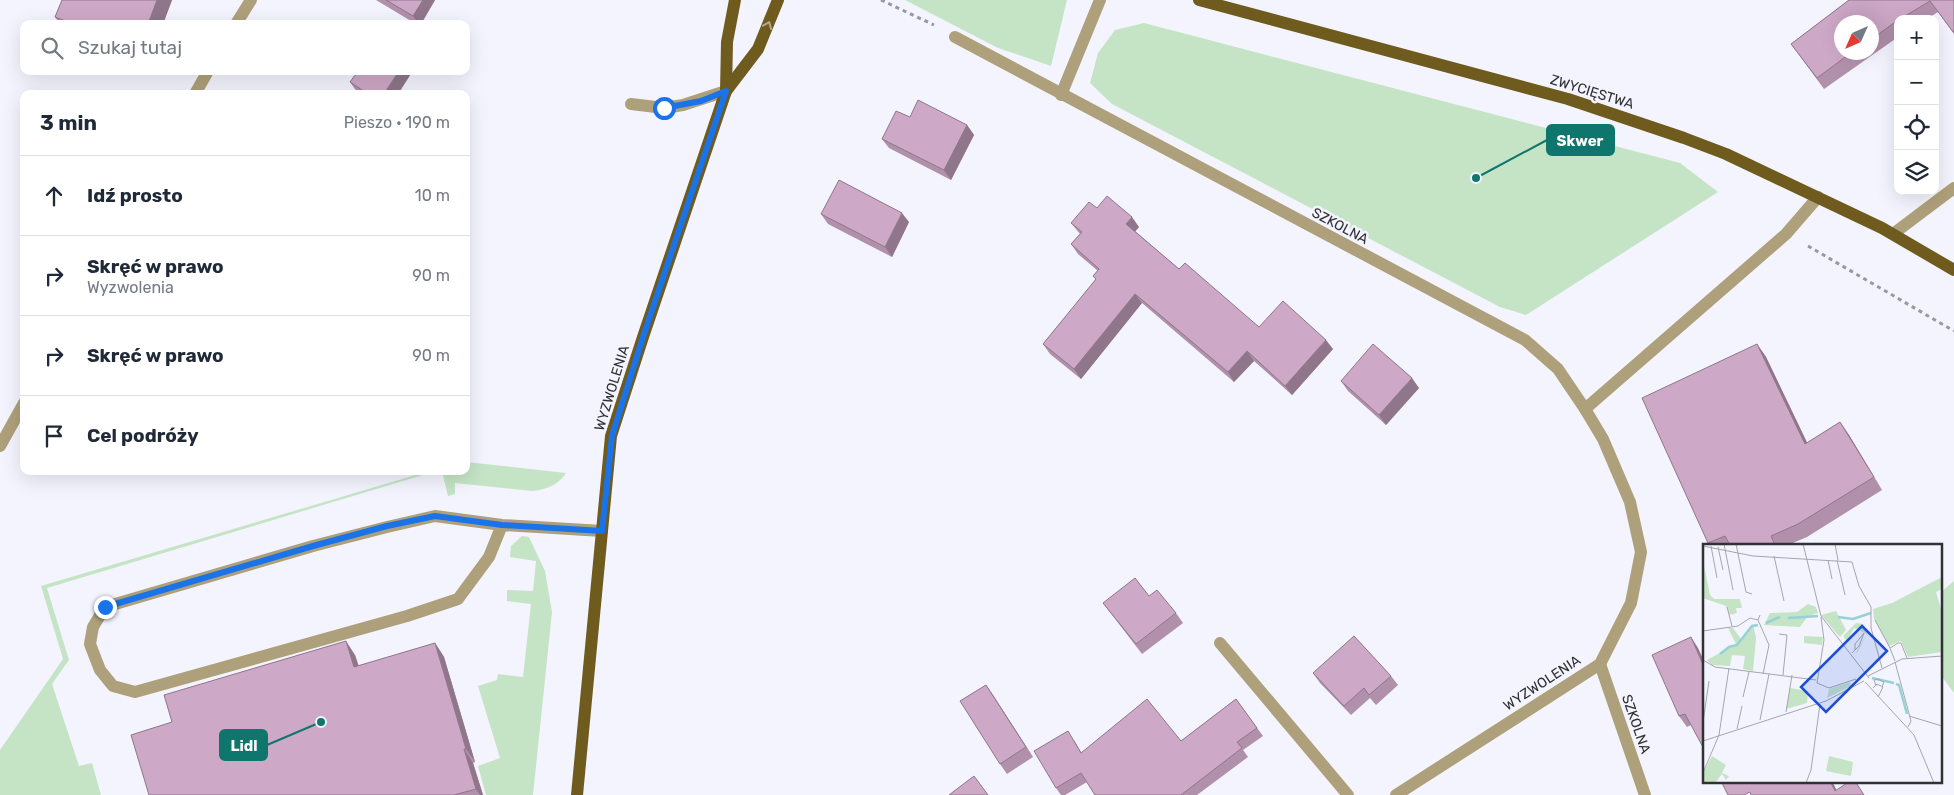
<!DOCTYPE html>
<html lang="pl">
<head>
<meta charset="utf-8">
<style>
	body { margin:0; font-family:Rubik,sans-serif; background:#f6f6f7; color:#1f2937 }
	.controls { position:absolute; right:15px; top:15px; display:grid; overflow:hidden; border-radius:10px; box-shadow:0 5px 20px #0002 }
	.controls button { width:45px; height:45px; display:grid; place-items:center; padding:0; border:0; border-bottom:1px solid #e0e1e3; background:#fff; color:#1f2937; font:25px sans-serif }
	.compass { position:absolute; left:1834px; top:15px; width:45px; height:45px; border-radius:50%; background:#fff; box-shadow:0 5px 20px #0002; rotate:225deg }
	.stop { position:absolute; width:15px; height:15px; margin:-11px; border:4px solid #1a73e8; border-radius:50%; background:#fff }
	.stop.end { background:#1a73e8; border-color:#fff; box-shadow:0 1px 5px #0008 }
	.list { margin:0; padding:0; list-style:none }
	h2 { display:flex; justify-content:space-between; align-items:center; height:65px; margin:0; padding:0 20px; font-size:21px }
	h2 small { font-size:16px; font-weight:400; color:#747a83 }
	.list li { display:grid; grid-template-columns:32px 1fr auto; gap:15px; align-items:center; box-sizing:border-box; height:80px; padding:0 20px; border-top:1px solid #e0e1e3 }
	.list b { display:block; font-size:19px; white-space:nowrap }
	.list p { margin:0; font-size:16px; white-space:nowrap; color:#747a83 }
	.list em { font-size:16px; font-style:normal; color:#747a83 }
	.icon { flex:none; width:28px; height:28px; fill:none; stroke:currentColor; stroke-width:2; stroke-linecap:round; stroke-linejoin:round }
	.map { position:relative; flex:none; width:1954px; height:795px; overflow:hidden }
	.search { position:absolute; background:#fff; box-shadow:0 5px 20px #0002; left:20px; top:20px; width:450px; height:55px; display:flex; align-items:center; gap:12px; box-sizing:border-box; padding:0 18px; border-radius:10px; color:#747a83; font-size:19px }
	.panel { position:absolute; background:#fff; box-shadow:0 5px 20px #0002; left:20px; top:90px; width:450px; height:385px; border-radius:10px }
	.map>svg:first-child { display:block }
	.green { fill:#c5e4c6 }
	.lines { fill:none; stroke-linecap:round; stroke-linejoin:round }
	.path { stroke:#98999f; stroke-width:3; stroke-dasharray:4 4; stroke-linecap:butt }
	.minor { stroke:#aea07a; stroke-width:12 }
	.major { stroke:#6f5b1e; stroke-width:12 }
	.wall { fill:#b190ab; fill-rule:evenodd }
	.shaded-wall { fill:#90768b }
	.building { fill:#cea8c7; stroke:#90768b }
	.oneway { stroke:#b1a88e }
	.route { stroke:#1a73e8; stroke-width:6 }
	.labels { text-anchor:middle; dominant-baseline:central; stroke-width:5; stroke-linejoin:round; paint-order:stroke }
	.street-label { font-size:14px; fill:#313134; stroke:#f3f4fd }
	.inset-river { fill:none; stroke:#96d1d7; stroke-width:2.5 }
	.inset-road { fill:none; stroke:#a5a6ad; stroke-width:1 }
	.view { fill:#1d4ed8; fill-opacity:0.15; stroke:#1d4ed8; stroke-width:2.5 }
	.inset-edge { fill:none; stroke:#313134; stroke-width:2.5 }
	.leader { fill:none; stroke:#0f766e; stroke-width:2 }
	.callout-dot { fill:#0f766e; stroke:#f3f4fd; stroke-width:2 }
	.callout { fill:#0f766e; stroke:#0f766e; stroke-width:2 }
	.callout-label { font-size:15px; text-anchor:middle; font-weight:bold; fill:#fff }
</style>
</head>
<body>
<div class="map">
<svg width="1954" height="795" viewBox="0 0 1954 795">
	<rect width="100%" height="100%" fill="#f3f4fd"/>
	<!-- green -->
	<g class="green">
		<path d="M905,0H1067L1051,66L998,48Z"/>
		<path d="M1144,23L1680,163L1718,192L1526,315L1500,307L1112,104L1090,83L1098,53L1115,30Z"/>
		<path d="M466,462L566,473C558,485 548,489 533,491L455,483V494L448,496L442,471H466Z"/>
		<path d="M429,471H436L47,588L69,660L52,684L79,766L92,763L101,795H0V750L63,659L41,586Z"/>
		<path d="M522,536L529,537L545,571L552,612L533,795H486L478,766L500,758L478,686L497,680L498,674L523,677L531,604L507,601V590L533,591L536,561L510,557L511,546Z"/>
		<path d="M1954,581V693L1940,674V593Z"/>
	</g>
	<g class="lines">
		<!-- path -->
		<g class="path">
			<path d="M881,0L934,25"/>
			<path d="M1808,246L1954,331"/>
		</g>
		<!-- minor -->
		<g class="minor">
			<path d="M236,24L251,0"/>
			<path d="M955,37L1525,340L1558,369L1585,409L1603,439L1630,502L1641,552L1631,603L1600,664L1396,795"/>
			<path d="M195,94L208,71"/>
			<path d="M1061,95L1100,0"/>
			<path d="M631,104L664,108L683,105L726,91"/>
			<path d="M1893,234L1954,188"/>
			<path d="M1585,409L1786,234L1818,197"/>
			<path d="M0,446L24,403"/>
			<path d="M502,525L489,557L458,599L407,616L135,692L113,686L100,670L90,644L93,627L105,607L313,546L387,527L435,516L502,525L602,531"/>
			<path d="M1220,643L1348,795"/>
			<path d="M1600,664L1645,795"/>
		</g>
		<!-- major -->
		<g class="major">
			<path d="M1199,0L1568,99L1684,138L1726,154L1882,228L1954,270"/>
			<path d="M726,91L758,49L778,0"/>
			<path d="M577,795L611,436L643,337L726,91L727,42L735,0"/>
		</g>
	</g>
	<!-- wall -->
	<g class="wall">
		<path d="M62,0H172L163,24H60L55,17Z"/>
		<path d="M376,0H435L421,24H416Z"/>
		<path d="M1849,0H1954V34L1938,12L1927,19H1898V37L1824,89L1791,44ZM1872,22V52H1842Z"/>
		<path d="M412,72L398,94H360L357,92L350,82Z"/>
		<path d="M967,125L974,135L951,180L889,148L882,139Z"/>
		<path d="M1097,208L1139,227L1135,231L1179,269L1259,327L1333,349L1292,395L1254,361L1234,382L1142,303L1081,379L1050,354L1043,344L1096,280L1093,276L1098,271L1078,254L1071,244L1080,234L1071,223Z"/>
		<path d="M821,214L909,222L892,257L828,224Z"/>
		<path d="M1757,344L1766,357L1807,443L1840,422L1849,435L1882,490L1807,537L1788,545H1709L1708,543Z"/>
		<path d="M1341,381L1419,388L1386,425L1348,391Z"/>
		<path d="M1149,596L1176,613L1183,623L1142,654L1103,603Z"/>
		<path d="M435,643L444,657L475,762L473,763L483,795H149L172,722L355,655L359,666Z"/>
		<path d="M1698,648L1691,725L1687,727L1679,716Z"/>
		<path d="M1313,673L1391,676L1398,685L1376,705L1370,698L1351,715L1320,683Z"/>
		<path d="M986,685L1033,757L1007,774L1000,764Z"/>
		<path d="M1236,699L1263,736L1243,750L1248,757L1197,795H1095L1087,782L1065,795H1061L1056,788L1074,740L1081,752L1181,741Z"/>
	</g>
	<!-- shaded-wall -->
	<g class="shaded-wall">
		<path d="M157,0H172L163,24H148Z"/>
		<path d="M423,0H435L421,24H419L413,16Z"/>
		<path d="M399,71H411L412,72L398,94H384Z"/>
		<path d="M967,125L974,135L951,180L944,170Z"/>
		<path d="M902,213L909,222L892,257L885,247Z"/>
		<path d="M1132,217L1139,227L1133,234L1126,224Z"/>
		<path d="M1135,294L1142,303L1081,379L1074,369Z"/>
		<path d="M1326,340L1333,349L1292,395L1285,386Z"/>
		<path d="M1757,344L1766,357L1814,457L1805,444Z"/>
		<path d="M1247,351L1254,361L1234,382L1228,372Z"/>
		<path d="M1412,378L1419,388L1386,425L1379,415Z"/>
		<path d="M1840,422L1849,435L1882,490L1874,477Z"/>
		<path d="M1691,637L1698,648L1704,661V667Z"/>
		<path d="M346,641L355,655L363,681L354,667Z"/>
		<path d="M435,643L444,657L475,762L466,749Z"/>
		<path d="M986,685L993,695L1033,757L1026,747Z"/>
		<path d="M464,749L473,763L483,795H480L476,789Z"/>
		<path d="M1830,781H1832L1839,795L1835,791Z"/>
	</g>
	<!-- building -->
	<g class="building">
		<path d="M62,0H157L148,24H73L55,17Z"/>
		<path d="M386,0H423L413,16Z"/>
		<path d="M1849,0H1954V33L1930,1L1900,19H1898V20L1872,39V22H1842V52H1852L1817,78L1791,44Z"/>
		<path d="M358,71H399L384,94H368L350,82Z"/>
		<path d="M918,100L967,125L944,170L882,139L896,111L910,117Z"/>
		<path d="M839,180L902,213L885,247L821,214Z"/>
		<path d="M1107,196L1132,217L1126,224L1179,269L1185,263L1259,327L1283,301L1326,340L1285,386L1247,351L1228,372L1135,294L1074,369L1043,344L1096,279L1093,276L1099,269L1071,244L1082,232L1071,223L1089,202L1097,208Z"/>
		<path d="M1373,344L1412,378L1379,415L1341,381Z"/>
		<path d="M1757,344L1805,444L1840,422L1874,477L1798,524L1771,536L1775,545H1730L1725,536L1708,543L1642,398Z"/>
		<path d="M1135,578L1149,596L1157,590L1176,613L1136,644L1103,603Z"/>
		<path d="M1354,636L1391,676L1369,695L1364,688L1344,706L1313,673Z"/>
		<path d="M1691,637L1704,667V749L1685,714L1679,716L1652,655Z"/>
		<path d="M346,641L354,667L435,643L466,749H464L476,789L454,795H149L131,735L172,722L164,695Z"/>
		<path d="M986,685L1026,747L1000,764L960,701Z"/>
		<path d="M1147,699L1181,741L1236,699L1257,728L1237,742L1242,748L1181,795H1095L1081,773L1056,788L1034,751L1068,731L1081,753Z"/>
		<path d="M974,776L988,795H949Z"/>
		<path d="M1721,781H1830L1835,791L1850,781H1855L1864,795H1751L1750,792L1744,795H1728Z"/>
	</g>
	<!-- one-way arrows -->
	<defs><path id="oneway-chevron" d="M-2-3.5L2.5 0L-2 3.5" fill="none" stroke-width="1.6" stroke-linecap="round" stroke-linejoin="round" transform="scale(1.25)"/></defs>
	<use class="oneway" href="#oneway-chevron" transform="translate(768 25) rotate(-67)"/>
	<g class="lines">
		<!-- route -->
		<path class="route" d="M105,607L313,546L387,526L435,516L502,525L602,531L612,436L643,337L726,91L701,101L664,108"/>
	</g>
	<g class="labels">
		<!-- street labels -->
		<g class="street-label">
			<text transform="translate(1592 92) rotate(17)">ZWYCIĘSTWA</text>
			<text transform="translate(1340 226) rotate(28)">SZKOLNA</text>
			<text transform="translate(612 388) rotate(-73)">WYZWOLENIA</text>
			<text transform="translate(1542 683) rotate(-33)">WYZWOLENIA</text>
			<text transform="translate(1636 724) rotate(71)">SZKOLNA</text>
		</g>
	</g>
	<!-- overview -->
	<g transform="translate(1703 544)">
		<rect width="239" height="239" fill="#f3f4fd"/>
		<path d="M0,17L7,51L11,55H37L39,64H33L34,69L27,71L23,62L0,54ZM239,33V45L233,48L239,68V108L205,113L198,97L186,102L171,75L170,65L189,59ZM105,60L113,63L115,69L105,72L97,83L61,81L67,69L94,68ZM133,67L143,86L137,93L118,71ZM153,79L160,80L164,90L155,107L152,110L164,90L151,84L144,97L151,106L140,92ZM50,80L53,94L50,127L40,125L42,112L29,111L27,122L9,121L4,116L33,100L25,84H30L38,95ZM101,92L120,93L119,101L101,99ZM147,138L148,142L124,154L126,145ZM87,144L105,147L104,159L83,165ZM9,212L23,221L19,229L26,232L23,236L19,230L12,239H0V230ZM126,212L150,218L148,232L123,227Z" fill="#c5e4c6"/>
		<path class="inset-river" d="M135,73L150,75L168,69M85,74L115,72M63,79L77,73M17,110L26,103L34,101L49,82L55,81M169,134L191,139M193,140L196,141L204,170"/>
		<path class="inset-road" d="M21,0L30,46M33,0L43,48L49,50M100,0L118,72L166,134M132,0L135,16M0,2L50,12L149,18L156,42L168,63V84L179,124M8,2L14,34M15,3L20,26M71,12L81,57M125,16L129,35M134,16L142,51M24,63L29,82M57,71L55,76L66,101L60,130M118,73L121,96L114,139L126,144L153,135M172,76L187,104M0,87L35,82L47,74L55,76M76,90L84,91L80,131M149,109L156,102L161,89L152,100V106M0,116L12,123L113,136M192,117L187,104L195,99H198L204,114M192,118L208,177L205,183M165,132L199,115L239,112M162,138L211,191L231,239M173,142L171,136L175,135L181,138L179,143M170,144L174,140L180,143L175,153M40,153L46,128M83,168L89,131M206,172L239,182M57,176L66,130M0,178L6,137M34,185L39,162M0,197L123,157L161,137M0,229L16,191L26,124M103,239L108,226L117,160"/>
		<path class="view" d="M159,82L184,107L123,168L98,143Z"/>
		<rect width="239" height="239" class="inset-edge"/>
	</g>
	<!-- callouts -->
	<path class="leader" d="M1476 178L1547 140M321 722L267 745"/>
	<g class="callout-dot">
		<circle cx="1476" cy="178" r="5"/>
		<circle cx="321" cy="722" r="5"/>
	</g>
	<g class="callout">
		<rect x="1547" y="125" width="67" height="30" rx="5"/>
		<rect x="220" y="730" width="47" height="30" rx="5"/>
	</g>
	<g class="callout-label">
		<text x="1580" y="146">Skwer</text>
		<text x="244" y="751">Lidl</text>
	</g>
</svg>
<div class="controls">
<button>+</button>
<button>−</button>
<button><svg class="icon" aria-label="locate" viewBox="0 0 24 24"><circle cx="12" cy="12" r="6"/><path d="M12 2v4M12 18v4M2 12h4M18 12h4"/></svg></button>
<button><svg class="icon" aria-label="layers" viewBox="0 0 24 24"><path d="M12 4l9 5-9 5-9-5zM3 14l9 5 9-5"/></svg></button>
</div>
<svg class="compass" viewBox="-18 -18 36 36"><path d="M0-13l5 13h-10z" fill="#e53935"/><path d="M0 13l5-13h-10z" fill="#747a83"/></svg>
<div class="stop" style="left:664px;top:108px"></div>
<div class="stop end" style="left:105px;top:607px"></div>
<div class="search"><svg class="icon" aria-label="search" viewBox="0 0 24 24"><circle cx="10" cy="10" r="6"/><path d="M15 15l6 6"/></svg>Szukaj tutaj</div>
<section class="panel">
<h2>3 min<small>Pieszo · 190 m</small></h2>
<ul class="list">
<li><svg class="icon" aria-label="ahead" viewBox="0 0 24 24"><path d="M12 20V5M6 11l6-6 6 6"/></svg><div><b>Idź prosto</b></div><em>10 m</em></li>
<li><svg class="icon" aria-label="right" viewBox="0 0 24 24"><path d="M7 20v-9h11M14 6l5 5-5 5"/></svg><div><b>Skręć w prawo</b><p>Wyzwolenia</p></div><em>90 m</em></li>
<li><svg class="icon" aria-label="right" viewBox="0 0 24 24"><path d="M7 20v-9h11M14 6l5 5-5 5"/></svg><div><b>Skręć w prawo</b></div><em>90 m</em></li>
<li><svg class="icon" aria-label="arrive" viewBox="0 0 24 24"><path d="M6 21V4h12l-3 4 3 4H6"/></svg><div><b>Cel podróży</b></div></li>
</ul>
</section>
</div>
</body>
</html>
